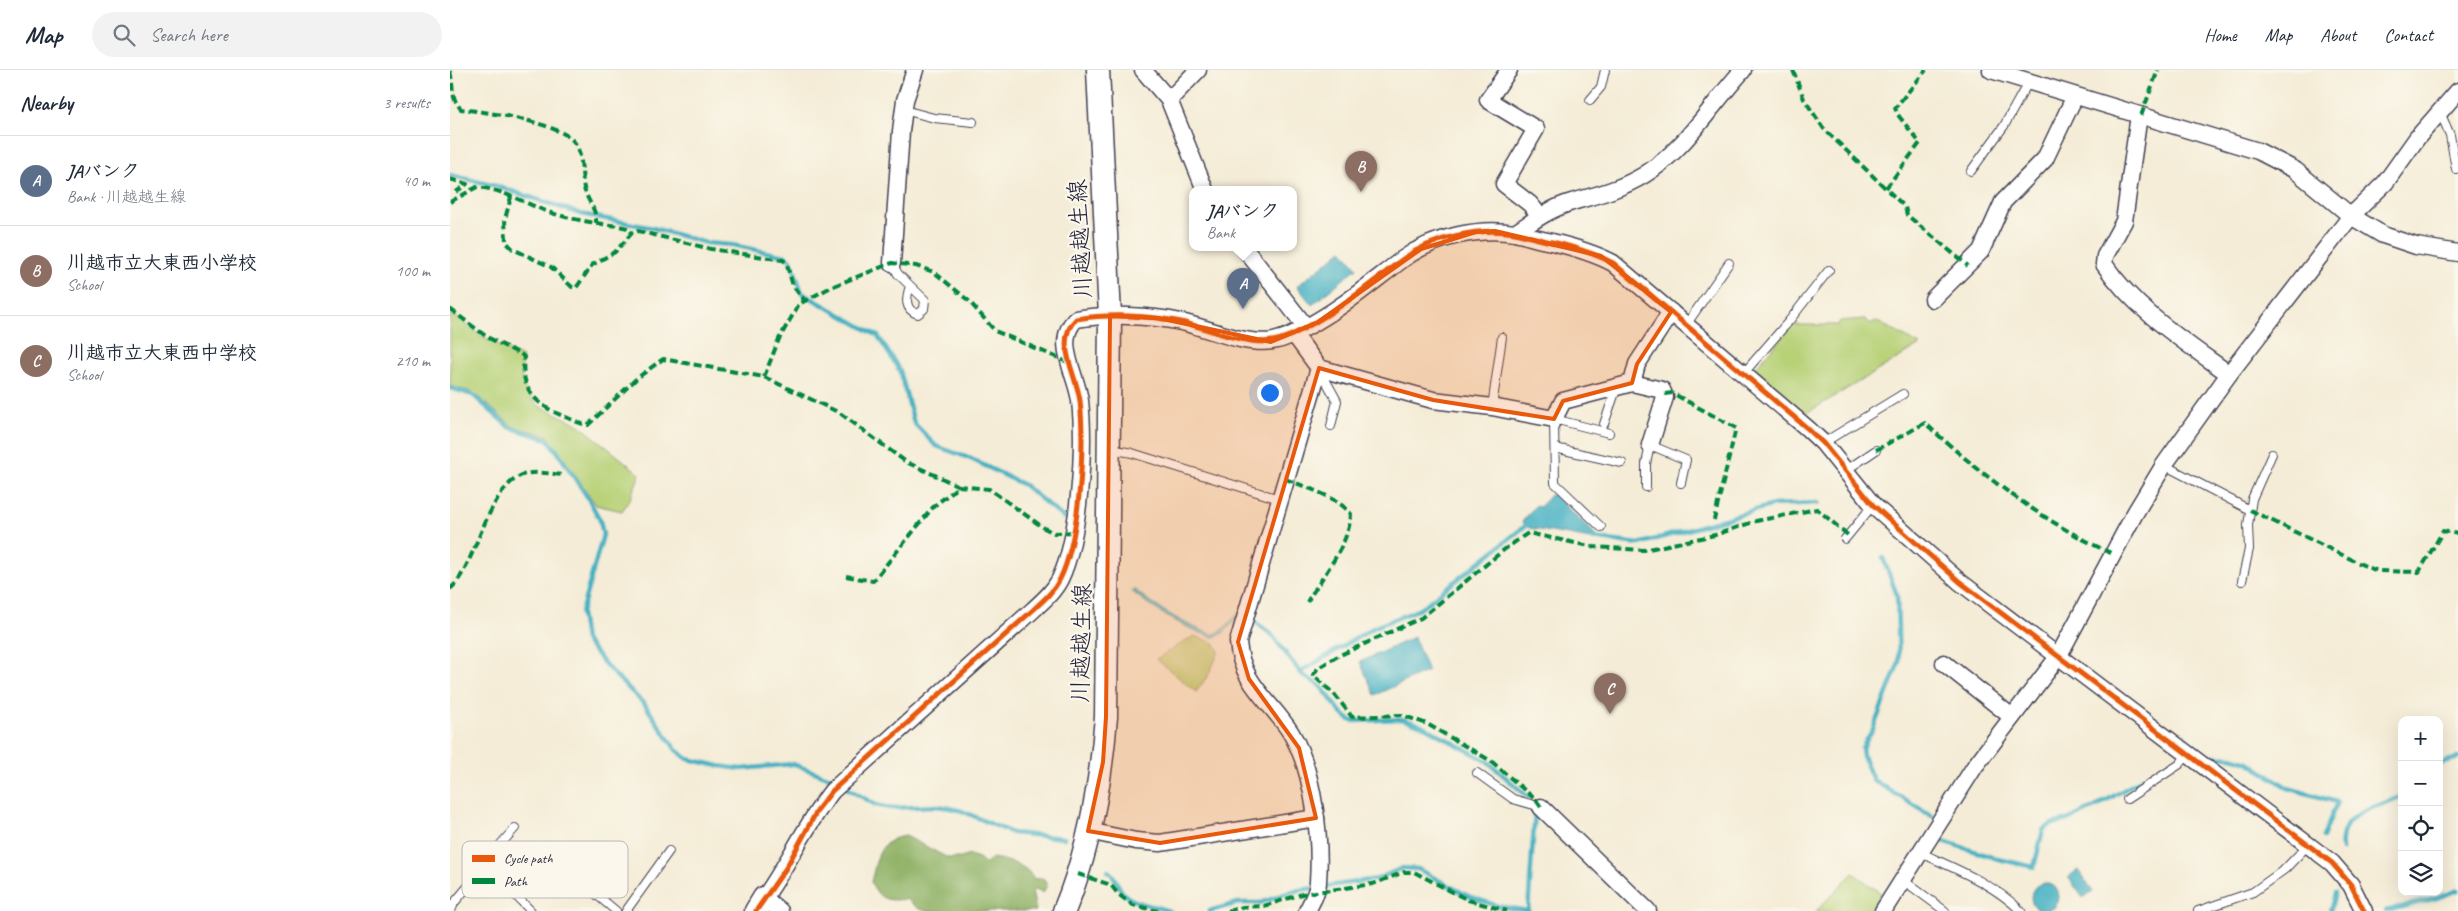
<!DOCTYPE html>
<html lang="en">
<head>
<meta charset="utf-8">
<style>
	body { margin:0; font-family:Caveat,"Klee One",sans-serif; background:#f2f2f3; color:#1f2937 }
	.controls { position:absolute; right:15px; bottom:15px; display:grid; overflow:hidden; border-radius:10px; box-shadow:0 5px 20px #0002 }
	.controls button { width:45px; height:45px; display:grid; place-items:center; padding:0; border:0; border-bottom:1px solid #e0e1e3; background:#fff; color:#1f2937; font:25px sans-serif }
	.you { position:absolute; left:819px; top:322px; width:18px; height:18px; margin:-12px; border:4px solid #fff; border-radius:50%; background:#1a73e8; box-shadow:0 0 0 8px #1a73e833 }
	.badge { display:grid; place-items:center; width:32px; height:32px; border-radius:50%; background:#b45309; color:#fff; font-size:16px; font-weight:700 }
	.pin { position:absolute; translate:-50% -41px; filter:drop-shadow(0 1px 2px #0008) }
	.pin::after { content:''; position:absolute; top:26px; width:18px; height:15px; background:inherit; clip-path:polygon(0 0,100% 0,50% 100%) }
	.popup { position:absolute; left:739px; top:116px; width:108px; height:65px; box-sizing:border-box; display:grid; place-content:center; border-radius:10px; background:#fff; filter:drop-shadow(0 1px 4px #0005); font-size:16px; white-space:nowrap; color:#747a83 }
	.popup b { font-size:19px; color:#1f2937 }
	.popup::after { content:''; position:absolute; left:50%; top:100%; margin-left:-10px; border:10px solid transparent; border-top-color:#fff }
	.list { margin:0; padding:0; list-style:none }
	h2 { display:flex; justify-content:space-between; align-items:center; height:65px; margin:0; padding:0 20px; font-size:21px }
	h2 small { font-size:16px; font-weight:400; color:#747a83 }
	.list li { display:grid; grid-template-columns:32px 1fr auto; gap:15px; align-items:center; box-sizing:border-box; height:90px; padding:0 20px; border-top:1px solid #e0e1e3 }
	.list b { display:block; font-size:19px; white-space:nowrap }
	.list p { margin:0; font-size:16px; white-space:nowrap; color:#747a83 }
	.list em { font-size:16px; font-style:normal; color:#747a83 }
	.icon { flex:none; width:28px; height:28px; fill:none; stroke:currentColor; stroke-width:2; stroke-linecap:round; stroke-linejoin:round }
	.map { position:relative; flex:none; width:2008px; height:841px; overflow:hidden }
	header { display:flex; align-items:center; gap:30px; box-sizing:border-box; height:70px; padding:0 25px; background:#fff; border-bottom:1px solid #e0e1e3 }
	header strong { font-size:24px }
	nav { display:flex; gap:28px; margin-inline-start:auto; font-size:18px }
	.search { width:350px; height:45px; background:#f2f2f3; display:flex; align-items:center; gap:12px; box-sizing:border-box; padding:0 18px; border-radius:28px; color:#747a83; font-size:19px }
	main { display:flex }
	aside { flex:1; background:#fff }
	.map>svg:first-child { display:block }
	.green { fill:#b7d177; stroke:#6c7a59 }
	.forest { fill:#91b368; stroke:#5a6a52 }
	.water { fill:#45b1c3; stroke:#346a7f }
	.lines { fill:none; stroke-linecap:round; stroke-linejoin:round }
	.stream { stroke:#45b1c3; stroke-width:4.5 }
	.lane-casing { stroke:#424052; stroke-width:10 }
	.street-casing { stroke:#424052; stroke-width:19 }
	.secondary-casing { stroke:#424052; stroke-width:25 }
	.lane { stroke:#fff; stroke-width:8 }
	.street { stroke:#fff; stroke-width:16 }
	.secondary { stroke:#fff; stroke-width:22 }
	.quiet { stroke:#00873e; stroke-width:4; stroke-dasharray:8 4; stroke-linecap:butt }
	.cycleway-casing { stroke:#fbf7ec; stroke-width:8 }
	.cycleway { stroke:#e8590c; stroke-width:5 }
	.marked { fill:#e8590c; fill-opacity:0.2; stroke:#e8590c; stroke-width:4; stroke-linejoin:round }
	.labels { text-anchor:middle; dominant-baseline:central; stroke-width:4.5; stroke-linejoin:round; paint-order:stroke }
	.street-label { font-size:24px; fill:#22223b; stroke:#fbf7ec }
	.key { fill:#fbf7ec; stroke:#bab7b7; stroke-width:1 }
	.key-label { font-size:14px; fill:#22223b }
</style>
</head>
<body>
<header>
<strong>Map</strong>
<div class="search"><svg class="icon" aria-label="search" viewBox="0 0 24 24"><circle cx="10" cy="10" r="6"/><path d="M15 15l6 6"/></svg>Search here</div>
<nav><a>Home</a><a>Map</a><a>About</a><a>Contact</a></nav>
</header>
<main>
<aside>
<h2>Nearby<small>3 results</small></h2>
<ul class="list">
<li><span class="badge" style="background:#5c6f8a">A</span><div><b>JAバンク</b><p>Bank · 川越越生線</p></div><em>40 m</em></li>
<li><span class="badge" style="background:#8d6e63">B</span><div><b>川越市立大東西小学校</b><p>School</p></div><em>100 m</em></li>
<li><span class="badge" style="background:#8d6e63">C</span><div><b>川越市立大東西中学校</b><p>School</p></div><em>210 m</em></li>
</ul>
</aside>
<div class="map">
<svg width="2008" height="841" viewBox="0 0 2008 841">
	<rect width="100%" height="100%" fill="#fbf7ec"/>
	<filter id="ink" filterUnits="userSpaceOnUse"><feTurbulence type="fractalNoise" baseFrequency=".02" numOctaves="2"/><feDisplacementMap in="SourceGraphic" scale="10" xChannelSelector="R" yChannelSelector="G"/><feConvolveMatrix kernelMatrix="1 2 1 2 8 2 1 2 1" color-interpolation-filters="sRGB"/></filter>
	<filter id="wash" filterUnits="userSpaceOnUse"><feTurbulence type="fractalNoise" baseFrequency=".0096" numOctaves="4" result="noise"/><feDisplacementMap in="SourceGraphic" scale="20" xChannelSelector="R" yChannelSelector="G"/><feGaussianBlur stdDeviation="1.12" result="paint"/><feColorMatrix in="noise" values="0 0 0 0 0 0 0 0 0 0 0 0 0 0 0 0 0 1.4 0 .05"/><feComposite in="paint" operator="in"/></filter>
	<g filter="url(#wash)">
		<rect width="100%" height="100%" fill="#f4ecd6"/>
		<!-- green -->
		<g class="green">
			<path d="M0,242L30,265L72,287V310L75,319L87,335L128,354L190,404L180,429L172,441L146,435L98,366L62,356L29,327L22,322L0,316Z"/>
			<path d="M1415,249L1419,254L1426,251L1470,275L1355,344L1307,304L1305,298L1343,255H1388L1390,251Z"/>
			<path d="M744,566L764,573L769,581L759,604L746,622L706,589Z"/>
			<path d="M1403,803L1431,823L1420,841H1366Z"/>
		</g>
		<!-- forest -->
		<path class="forest" d="M456,766L498,788H511L519,785L529,788L536,794L542,788C556,790 578,795 584,809L593,808L597,815L593,823L586,819L582,821L586,841H477L469,839L456,829C437,831 430,831 421,812C427,789 428,769 456,766Z"/>
		<!-- water -->
		<g class="water">
			<path d="M892,180L907,198L862,235L847,216Z"/>
			<path d="M1100,425H1104L1146,465V470L1079,458L1072,452L1085,436L1090,437Z"/>
			<path d="M964,567L978,601L925,625L910,592Z"/>
			<path d="M1628,800L1643,821L1633,828L1618,807Z"/>
			<circle cx="1595" cy="827" r="14"/>
		</g>
		<g class="lines">
			<!-- stream -->
			<g class="stream">
				<path d="M0,105L46,116L131,144L203,158L256,173L282,175L335,186L341,190L352,223L428,266L450,301L464,353L486,376L519,388L574,415L614,448"/>
				<path d="M0,318L23,325L59,357L97,369L107,381L138,428L150,450L153,465L131,543L135,570L159,599L195,635L226,680L238,689L269,696L291,699L343,694L378,707L426,735L440,738L487,736L500,738L512,741L562,763L614,768"/>
				<path d="M1142,468L1189,474L1323,435L1368,433"/>
				<path d="M1433,488L1447,525L1449,592L1423,659L1412,678L1413,686L1423,710L1482,746"/>
				<path d="M684,521C708,541 734,556 763,566L772,562L791,543"/>
				<path d="M800,548L821,564L850,602L925,557L970,539L1079,453"/>
				<path d="M850,602C855,609 864,610 870,616C881,626 889,645 902,651L952,649L971,655L1037,691L1078,727"/>
				<path d="M1749,686L1782,687L1798,692L1838,718L1887,732L1873,767"/>
				<path d="M1989,697L1994,692L2008,688"/>
				<path d="M1493,771L1548,789L1584,797L1593,760L1602,754L1615,751L1647,736L1727,688"/>
				<path d="M1892,779C1888,741 1925,739 1952,726"/>
				<path d="M658,801C667,807 667,817 674,824C684,834 706,836 719,841"/>
				<path d="M759,841L788,833H810L843,821L927,809L952,798L968,799L1020,827L1048,836L1078,841L1085,741"/>
				<path d="M1880,841L1885,823"/>
				<path d="M1936,841L1987,828L2008,820"/>
			</g>
		</g>
	</g>
	<g filter="url(#ink)">
		<g class="lines">
			<defs>
				<g id="lane">
					<path d="M1140,30L1151,17L1155,0"/>
					<path d="M454,40L484,48L523,52"/>
					<path d="M1990,42L2000,65L2006,99"/>
					<path d="M1521,101L1554,56L1579,11"/>
					<path d="M442,193L448,204L475,230L474,239L468,244C454,240 456,228 460,216"/>
					<path d="M1236,255L1279,193"/>
					<path d="M870,300L887,331L881,356"/>
					<path d="M1293,304L1339,251L1379,200"/>
					<path d="M1042,337L1052,267"/>
					<path d="M1154,354L1167,317"/>
					<path d="M1373,373L1453,324"/>
					<path d="M1105,378L1172,393"/>
					<path d="M661,379L682,383L829,429"/>
					<path d="M1714,395L1800,440"/>
					<path d="M1395,401L1426,380"/>
					<path d="M1196,417V394L1200,375L1236,390L1231,413"/>
					<path d="M1151,457L1105,413L1104,349L1159,363"/>
					<path d="M1395,469L1423,435"/>
					<path d="M1792,511L1799,479L1798,455L1802,429L1822,384"/>
					<path d="M1027,703L1063,729L1091,737"/>
					<path d="M1677,729L1730,694L1737,685"/>
					<path d="M1471,783C1506,799 1544,814 1571,841"/>
					<path d="M36,799L37,790L65,758"/>
					<path d="M127,806L135,815L166,841"/>
					<path d="M1453,810L1495,841"/>
					<path d="M1,841L4,833L32,800L39,799L81,841"/>
					<path d="M176,841L219,781"/>
					<path d="M1748,841L1803,822L1835,799L1858,775"/>
				</g>
				<g id="street">
					<path d="M693,0L719,30L755,120"/>
					<path d="M1059,0L1038,30L1086,59L1054,114L1080,134L1090,146"/>
					<path d="M1541,0L1808,81L1845,100L1901,146L1933,165L1966,176L2008,183"/>
					<path d="M719,30L748,0"/>
					<path d="M1689,45L1674,151L1655,186L1654,194C1684,239 1735,272 1779,304"/>
					<path d="M1065,163C1083,151 1101,138 1122,132C1147,125 1171,119 1194,105C1235,80 1261,35 1293,0"/>
					<path d="M794,178L856,257"/>
					<path d="M442,193L451,61L455,30L465,0"/>
					<path d="M1483,229L1531,181L1553,132L1595,89L1625,26"/>
					<path d="M844,264L869,298L983,330L1042,337L1104,349L1113,331L1182,313L1212,320L1215,327L1200,375"/>
					<path d="M1182,313L1187,294L1221,242"/>
					<path d="M1494,593L1562,647"/>
					<path d="M1091,737L1198,841"/>
					<path d="M638,761L686,771L710,773L866,748"/>
					<path d="M330,841L314,828C339,793 356,754 382,721L583,540C594,530 604,521 610,509C630,468 635,376 630,331C627,305 603,271 626,249C659,244 698,245 731,252C758,258 796,276 823,271C835,269 844,264 855,258C891,239 921,213 953,189C983,167 1029,157 1065,163C1078,166 1090,170 1102,172C1123,177 1144,183 1163,193L1357,358L1373,373L1423,435L1510,512L1882,793L1901,815L1914,841"/>
					<path d="M857,841C861,833 868,822 868,812C871,769 864,701 841,663C821,631 791,614 788,572L869,298"/>
					<path d="M1433,841L1525,696L1608,587L1685,443L1714,395L1779,304L1901,146L1935,113L1967,68L2008,21"/>
				</g>
				<g id="secondary">
					<path d="M306,841L314,828"/>
					<path d="M614,841C639,781 651,711 656,647L660,246L648,0"/>
				</g>
			</defs>
			<!-- lane casing -->
			<use href="#lane" class="lane-casing"/>
			<!-- street casing -->
			<use href="#street" class="street-casing"/>
			<!-- secondary casing -->
			<use href="#secondary" class="secondary-casing"/>
			<!-- lane -->
			<use href="#lane" class="lane"/>
			<!-- street -->
			<use href="#street" class="street"/>
			<!-- secondary -->
			<use href="#secondary" class="secondary"/>
			<!-- quiet -->
			<g class="quiet">
				<path d="M1343,0L1354,29L1374,59L1455,137L1457,145L1518,196"/>
				<path d="M0,1C4,16 0,28 11,39C36,42 110,52 125,73C133,85 131,104 134,118C137,131 147,139 146,153"/>
				<path d="M1691,46L1708,0"/>
				<path d="M0,109L17,114L6,122"/>
				<path d="M1436,118L1470,73L1448,45L1445,38L1476,0"/>
				<path d="M61,127L55,149L56,172L63,179L101,197L122,217L126,218L142,195L165,182L182,163L188,161L261,179L333,190L336,192L343,216L355,231"/>
				<path d="M0,132L27,117C50,119 71,131 93,140C117,149 143,153 169,156L178,158L182,163"/>
				<path d="M0,239L37,267L72,285L74,287C70,319 85,334 113,346C121,349 129,354 138,355L187,308L213,289L314,307L390,343L456,392L509,416"/>
				<path d="M314,307L329,269L349,234L381,217L442,193L466,196L484,202L519,231L545,261L620,293"/>
				<path d="M1215,324L1222,323L1286,358L1264,450"/>
				<path d="M1426,380L1475,353C1531,405 1593,452 1663,484"/>
				<path d="M836,409C857,418 886,426 901,444C899,475 873,505 857,532"/>
				<path d="M1800,440L1917,497L1928,501L1969,502L1993,461L2008,464"/>
				<path d="M396,506L423,511L484,436L509,416L539,419L594,458L604,463L624,462"/>
				<path d="M0,519C9,512 14,500 19,490C31,465 46,413 75,404C88,401 101,404 114,405"/>
				<path d="M1091,737L1086,730L1041,691L977,654L952,645L902,647L885,625L863,605L868,598L888,586L971,548L1055,479L1078,463L1144,477L1194,480L1265,465L1306,451L1367,439L1399,466"/>
				<path d="M628,804L661,815L668,824L683,835L708,841"/>
				<path d="M778,841L793,837L814,836L852,824L923,814L954,802H964L1018,830L1057,841"/>
			</g>
			<defs>
				<path id="cycleway" d="M306,841L336,798L368,739L382,721L583,540C594,530 604,521 610,509C630,468 635,376 630,331C627,305 603,271 626,249C659,244 698,245 731,252C758,258 796,276 823,271C835,269 844,264 855,258C891,239 921,213 953,189C983,167 1029,157 1065,163C1078,166 1090,170 1102,172C1123,177 1144,183 1163,193L1357,358L1373,373L1423,435L1510,512L1882,793L1901,815L1914,841"/>
			</defs>
			<!-- cycleway casing -->
			<use href="#cycleway" class="cycleway-casing"/>
			<!-- cycleway -->
			<use href="#cycleway" class="cycleway"/>
		</g>
	</g>
	<!-- marked area -->
	<path class="marked" d="M1045,161L1151,186L1221,242L1187,294L1182,313L1113,331L1104,349L983,330L869,298L788,572L799,609L849,678L866,748L710,773L638,761L653,692L656,647L660,246L708,248L821,272L868,252L971,179L1026,162Z"/>
	<g class="labels">
		<!-- street labels -->
		<g class="street-label">
			<text transform="translate(630 169) rotate(-93)">川越越生線</text>
			<text transform="translate(631 573) rotate(-89)">川越越生線</text>
		</g>
	</g>
	<!-- legend -->
	<rect x="12" y="771" width="166" height="57" rx="8" class="key"/>
	<rect x="22" y="785" width="23" height="7" fill="#e8590c"/>
	<rect x="22" y="808" width="23" height="6" fill="#00873e"/>
	<g class="key-label">
		<text x="54" y="793">Cycle path</text>
		<text x="54" y="816">Path</text>
	</g>
</svg>
<div class="controls">
<button>+</button>
<button>−</button>
<button><svg class="icon" aria-label="locate" viewBox="0 0 24 24"><circle cx="12" cy="12" r="6"/><path d="M12 2v4M12 18v4M2 12h4M18 12h4"/></svg></button>
<button><svg class="icon" aria-label="layers" viewBox="0 0 24 24"><path d="M12 4l9 5-9 5-9-5zM3 14l9 5 9-5"/></svg></button>
</div>
<div class="you"></div>
<div class="pin badge" style="left:793px;top:239px;background:#5c6f8a">A</div>
<div class="popup"><b>JAバンク</b>Bank</div>
<div class="pin badge" style="left:911px;top:122px;background:#8d6e63">B</div>
<div class="pin badge" style="left:1160px;top:644px;background:#8d6e63">C</div>
</div>
</main>
</body>
</html>
